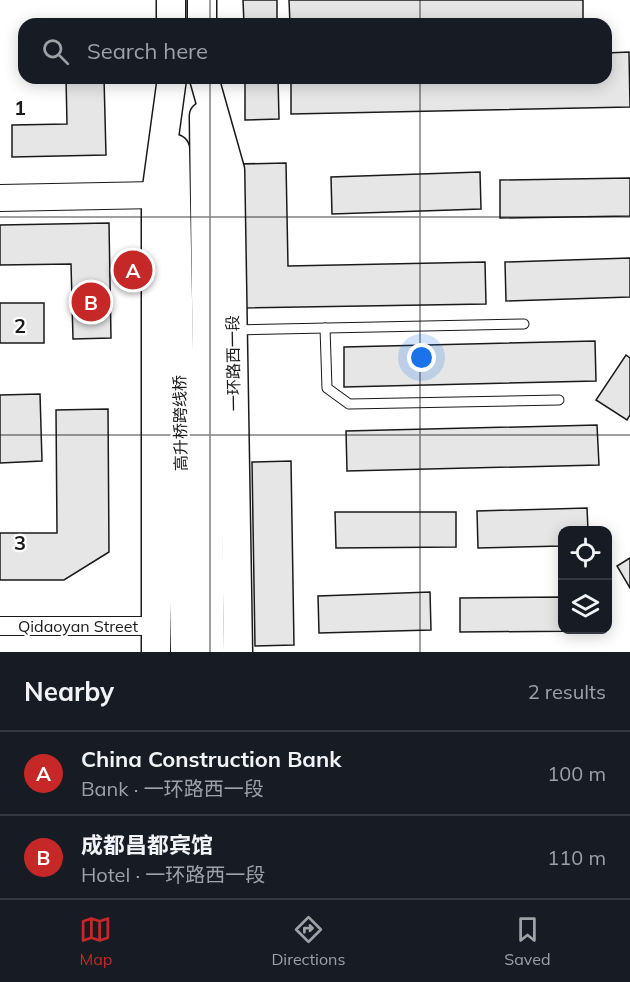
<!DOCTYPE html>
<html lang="en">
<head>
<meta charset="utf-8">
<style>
	body { margin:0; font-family:Mulish,"Noto Sans SC",sans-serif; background:#242831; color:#f1f3f6 }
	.controls { position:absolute; right:18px; bottom:18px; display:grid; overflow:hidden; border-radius:12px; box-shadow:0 3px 15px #0003 }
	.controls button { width:54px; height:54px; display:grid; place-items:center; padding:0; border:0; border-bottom:2px solid #363941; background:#171b24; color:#f1f3f6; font:30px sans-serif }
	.you { position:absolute; left:422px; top:358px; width:21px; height:21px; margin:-15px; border:4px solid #fff; border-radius:50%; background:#1a73e8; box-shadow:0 0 0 9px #1a73e833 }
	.badge { display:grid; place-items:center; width:39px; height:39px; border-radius:50%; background:#c62828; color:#fff; font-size:20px; font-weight:700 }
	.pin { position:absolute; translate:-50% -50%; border:3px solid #fff; box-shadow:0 2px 6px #0006 }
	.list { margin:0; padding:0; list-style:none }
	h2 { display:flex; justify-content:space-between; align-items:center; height:78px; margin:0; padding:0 24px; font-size:26px }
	h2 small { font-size:20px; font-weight:400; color:#9ea1a6 }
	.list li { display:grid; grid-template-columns:39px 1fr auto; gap:18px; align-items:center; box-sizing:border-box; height:84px; padding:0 24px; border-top:2px solid #363941 }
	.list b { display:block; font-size:22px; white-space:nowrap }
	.list p { margin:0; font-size:20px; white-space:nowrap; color:#9ea1a6 }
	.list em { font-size:20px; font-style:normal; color:#9ea1a6 }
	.icon { flex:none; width:33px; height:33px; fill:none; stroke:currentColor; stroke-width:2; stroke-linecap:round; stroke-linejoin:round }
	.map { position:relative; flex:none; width:630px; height:652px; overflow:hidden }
	.search { position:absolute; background:#171b24; box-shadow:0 3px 15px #0003; left:18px; right:18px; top:18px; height:66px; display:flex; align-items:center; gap:15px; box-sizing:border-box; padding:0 21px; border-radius:18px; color:#9ea1a6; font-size:22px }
	.sheet { height:246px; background:#171b24 }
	nav { display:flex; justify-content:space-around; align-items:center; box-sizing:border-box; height:84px; border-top:2px solid #363941; background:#171b24; font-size:16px; color:#9ea1a6 }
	nav a { display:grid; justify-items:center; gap:3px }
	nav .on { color:#c62828 }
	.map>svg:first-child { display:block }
	.building { fill:#e6e6e6; stroke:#1a1a1a; stroke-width:1.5 }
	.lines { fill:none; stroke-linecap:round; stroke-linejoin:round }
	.lane-casing { stroke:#1a1a1a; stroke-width:11 }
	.street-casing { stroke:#1a1a1a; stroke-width:20 }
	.secondary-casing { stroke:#1a1a1a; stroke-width:28 }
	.primary-casing { stroke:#1a1a1a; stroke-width:31 }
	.lane { stroke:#fff; stroke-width:9 }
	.street { stroke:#fff; stroke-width:18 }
	.secondary { stroke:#fff; stroke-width:26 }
	.primary { stroke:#fff; stroke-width:28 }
	.grid { fill:none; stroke:#1a1a1a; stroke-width:1.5; stroke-opacity:0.55 }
	.labels { text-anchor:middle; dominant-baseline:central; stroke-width:4.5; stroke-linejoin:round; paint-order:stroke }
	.street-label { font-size:16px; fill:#1a1a1a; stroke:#fff }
	.grid-label { font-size:20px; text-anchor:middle; font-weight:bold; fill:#1a1a1a; stroke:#fff; stroke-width:4.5; stroke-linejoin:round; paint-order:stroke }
</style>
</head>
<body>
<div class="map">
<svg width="630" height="652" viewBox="0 0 630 652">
	<rect width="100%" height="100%" fill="#fff"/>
	<!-- building -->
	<g class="building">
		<path d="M243,0H277V24H244Z"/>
		<path d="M289,0H583V24H290Z"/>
		<path d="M629,52L630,107L291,114V78H606V53Z"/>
		<path d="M66,78H104L106,155L12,157V125L67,124Z"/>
		<path d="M245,78H278L279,119L245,120Z"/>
		<path d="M286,163L288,266L485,262L486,304L241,308L238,164Z"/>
		<path d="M480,172L481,209L332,214L331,177Z"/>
		<path d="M630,178V216L500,218V180Z"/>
		<path d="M109,223L111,338L73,339L71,264L0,265V225Z"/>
		<path d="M630,258V297L506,301L505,262Z"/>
		<rect x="0" y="303" width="44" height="40"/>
		<path d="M595,341L596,381L344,387V347Z"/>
		<path d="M626,355L630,358V415L627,420L596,400Z"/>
		<path d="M40,394L42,461L0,463V395Z"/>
		<path d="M108,409L109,552L64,580H0V533H57L56,410Z"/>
		<path d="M597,425L599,465L347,471L346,431Z"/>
		<path d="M291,461L294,645L255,646L252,462Z"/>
		<path d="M587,508L588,530H562V546L478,548L477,511Z"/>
		<path d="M335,512H456V547L336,548Z"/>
		<path d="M630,558V588L617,566Z"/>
		<path d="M430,592L431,630L319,633L318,596Z"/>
		<path d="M562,597V630H593V631L460,632V598Z"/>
	</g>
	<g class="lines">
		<defs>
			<g id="lane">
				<path d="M325,328L327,388L349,404L559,400"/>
				<path d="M235,330L524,324"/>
			</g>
			<path id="street" d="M0,626H155"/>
			<path id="secondary" d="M0,198L156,195"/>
			<g id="primary">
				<path d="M171,0V24"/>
				<path d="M202,0V24"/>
				<path d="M204,78L230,170L238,652"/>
				<path d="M204,116L210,652"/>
				<path d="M175,149L185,652"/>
				<path d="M156,652V195L172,78"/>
			</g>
		</defs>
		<!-- lane casing -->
		<use href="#lane" class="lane-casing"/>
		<!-- street casing -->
		<use href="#street" class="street-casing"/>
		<!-- secondary casing -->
		<use href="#secondary" class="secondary-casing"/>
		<!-- primary casing -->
		<use href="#primary" class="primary-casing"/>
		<!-- lane -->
		<use href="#lane" class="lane"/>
		<!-- street -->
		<use href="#street" class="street"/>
		<!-- secondary -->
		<use href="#secondary" class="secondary"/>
		<!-- primary -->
		<use href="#primary" class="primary"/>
	</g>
	<!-- grid -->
	<path class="grid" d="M210,0V24M420,0V24M210,78V652M420,78V652M0,217H630M0,435H630"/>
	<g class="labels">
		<!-- street labels -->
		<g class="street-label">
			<text transform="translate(233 363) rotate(-91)">一环路西一段</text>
			<text transform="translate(180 423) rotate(-91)">高升桥跨线桥</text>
			<text x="78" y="626">Qidaoyan Street</text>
		</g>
	</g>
	<g class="grid-label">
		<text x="20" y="115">1</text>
		<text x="20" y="333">2</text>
		<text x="20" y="550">3</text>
	</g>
</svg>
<div class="controls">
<button><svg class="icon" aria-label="locate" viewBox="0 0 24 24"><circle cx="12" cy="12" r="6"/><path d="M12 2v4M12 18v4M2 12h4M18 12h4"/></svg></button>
<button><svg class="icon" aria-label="layers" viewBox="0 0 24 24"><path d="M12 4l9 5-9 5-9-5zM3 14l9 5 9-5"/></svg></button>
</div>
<div class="you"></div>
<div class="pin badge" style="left:133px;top:270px">A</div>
<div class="pin badge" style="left:91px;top:302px">B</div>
<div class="search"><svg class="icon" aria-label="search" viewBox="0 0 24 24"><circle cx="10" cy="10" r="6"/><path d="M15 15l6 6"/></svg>Search here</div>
</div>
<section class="sheet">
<h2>Nearby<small>2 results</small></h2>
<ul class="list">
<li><span class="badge">A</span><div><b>China Construction Bank</b><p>Bank · 一环路西一段</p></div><em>100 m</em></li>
<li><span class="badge">B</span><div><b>成都昌都宾馆</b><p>Hotel · 一环路西一段</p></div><em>110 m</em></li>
</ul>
</section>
<nav>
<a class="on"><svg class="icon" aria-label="map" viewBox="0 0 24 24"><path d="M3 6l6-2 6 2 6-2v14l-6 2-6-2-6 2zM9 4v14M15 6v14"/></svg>Map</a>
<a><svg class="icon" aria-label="directions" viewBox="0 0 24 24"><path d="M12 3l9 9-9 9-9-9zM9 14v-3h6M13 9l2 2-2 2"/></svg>Directions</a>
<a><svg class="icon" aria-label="saved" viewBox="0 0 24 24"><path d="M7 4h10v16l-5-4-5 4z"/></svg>Saved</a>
</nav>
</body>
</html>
